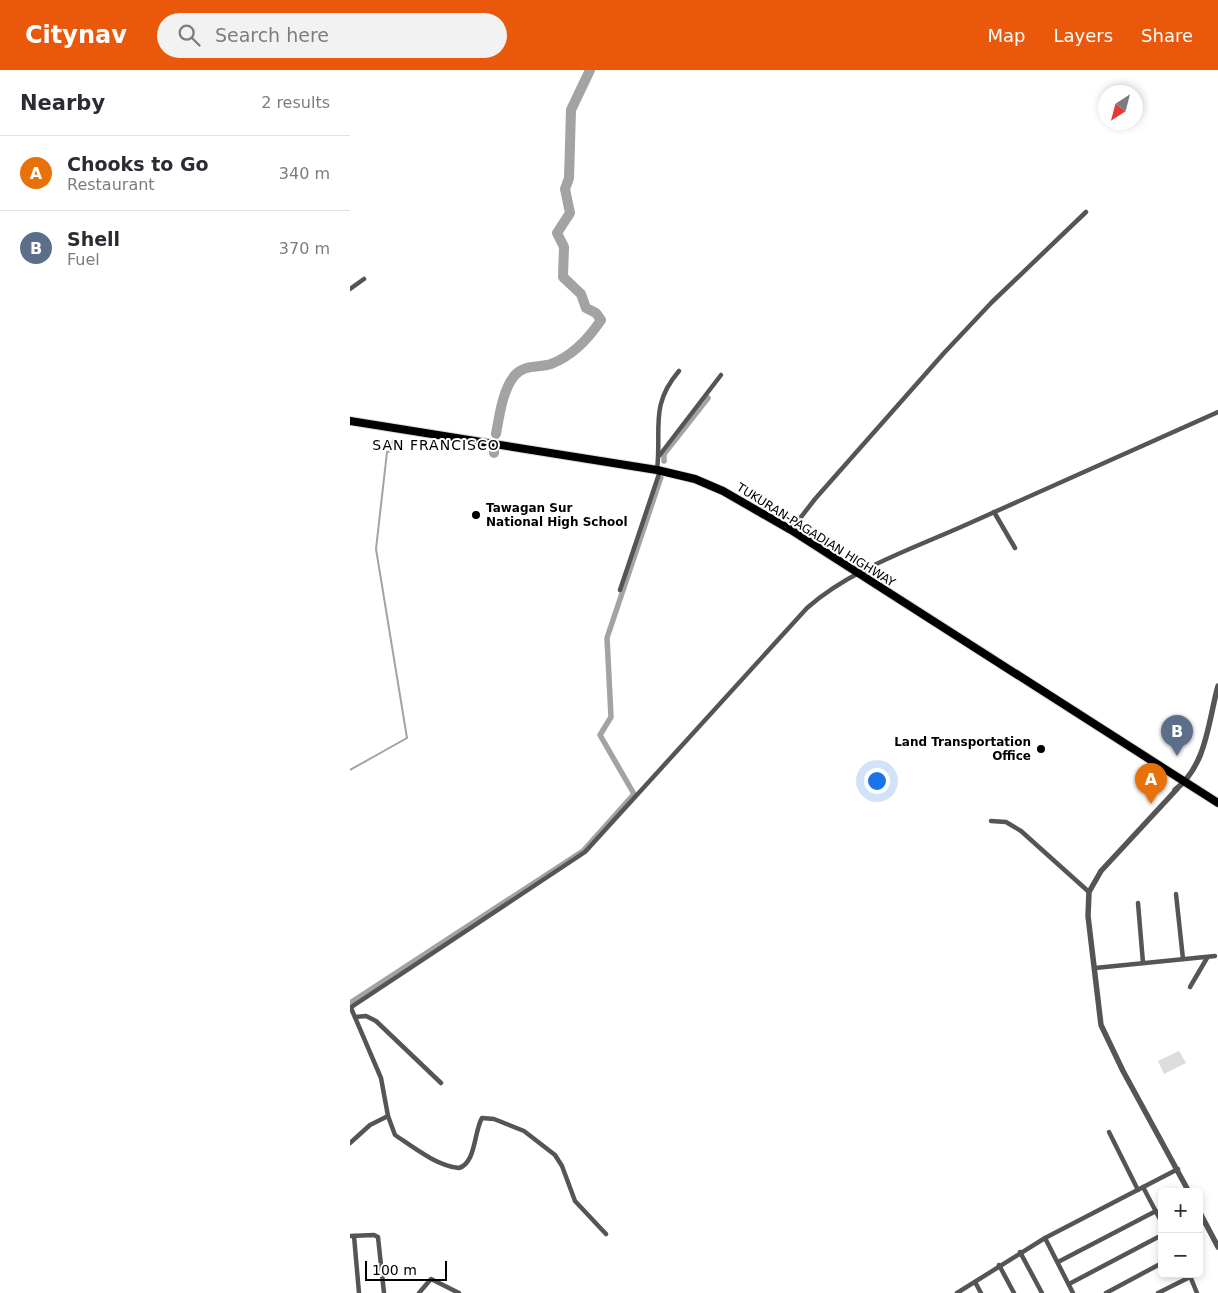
<!DOCTYPE html>
<html lang="en">
<head>
<meta charset="utf-8">
<style>
	body { margin:0; font-family:"DejaVu Sans",sans-serif; background:#f2f2f3; color:#2b2b33 }
	.controls { position:absolute; right:15px; bottom:15px; display:grid; overflow:hidden; border-radius:8px; box-shadow:0 2px 8px #0003 }
	.controls button { width:45px; height:45px; display:grid; place-items:center; padding:0; border:0; border-bottom:1px solid #e1e1e2; background:#fff; color:#2b2b33; font:25px sans-serif }
	.compass { position:absolute; left:748px; top:15px; width:45px; height:45px; border-radius:50%; background:#fff; box-shadow:0 2px 8px #0003; rotate:216deg }
	.scale { position:absolute; left:15px; bottom:12px; width:82px; box-sizing:border-box; padding-left:5px; border:2px solid #000; border-top:0; font-size:14px; line-height:18px; white-space:nowrap; color:#000; -webkit-text-stroke:4px #fff; paint-order:stroke }
	.you { position:absolute; left:526px; top:710px; width:18px; height:18px; margin:-12px; border:4px solid #fff; border-radius:50%; background:#1a73e8; box-shadow:0 0 0 8px #1a73e833 }
	.badge { display:grid; place-items:center; width:32px; height:32px; border-radius:50%; background:#ea580c; color:#fff; font-size:16px; font-weight:700 }
	.pin { position:absolute; translate:-50% -41px; filter:drop-shadow(0 1px 2px #0008) }
	.pin::after { content:''; position:absolute; top:26px; width:18px; height:15px; background:inherit; clip-path:polygon(0 0,100% 0,50% 100%) }
	.list { margin:0; padding:0; list-style:none }
	h2 { display:flex; justify-content:space-between; align-items:center; height:65px; margin:0; padding:0 20px; font-size:21px }
	h2 small { font-size:16px; font-weight:400; color:#7c7c81 }
	.list li { display:grid; grid-template-columns:32px 1fr auto; gap:15px; align-items:center; box-sizing:border-box; height:75px; padding:0 20px; border-top:1px solid #e1e1e2 }
	.list b { display:block; font-size:19px; white-space:nowrap }
	.list p { margin:0; font-size:16px; white-space:nowrap; color:#7c7c81 }
	.list em { font-size:16px; font-style:normal; color:#7c7c81 }
	.icon { flex:none; width:28px; height:28px; fill:none; stroke:currentColor; stroke-width:2; stroke-linecap:round; stroke-linejoin:round }
	.map { position:relative; flex:none; width:868px; height:1223px; overflow:hidden }
	header { display:flex; align-items:center; gap:30px; box-sizing:border-box; height:70px; padding:0 25px; background:#ea580c; color:#fff }
	header strong { font-size:24px }
	nav { display:flex; gap:28px; margin-inline-start:auto; font-size:18px }
	.search { width:350px; height:45px; background:#f2f2f3; display:flex; align-items:center; gap:12px; box-sizing:border-box; padding:0 18px; border-radius:28px; color:#7c7c81; font-size:19px }
	main { display:flex }
	aside { flex:1; background:#fff }
	.map>svg:first-child { display:block }
	.green { fill:#dcdcdc }
	.lines { fill:none; stroke-linecap:round; stroke-linejoin:round }
	.stream { stroke:#a3a3a3; stroke-width:2 }
	.canal { stroke:#a3a3a3; stroke-width:5.5 }
	.river { stroke:#a3a3a3; stroke-width:10 }
	.trunk-casing { stroke:#dbdbdb; stroke-width:10 }
	.minor { stroke:#555; stroke-width:4.5 }
	.tertiary { stroke:#555; stroke-width:5.5 }
	.trunk { stroke:#000; stroke-width:8 }
	.poi-dot { fill:#000; stroke:#fff; stroke-width:2 }
	.labels { text-anchor:middle; dominant-baseline:central; stroke-width:4; stroke-linejoin:round; paint-order:stroke }
	.poi-label { font-size:12px; font-weight:bold; fill:#000; stroke:#fff; text-anchor:start }
	.street-label { font-size:12px; fill:#000; stroke:#fff }
	.neighbourhood-label { font-size:14px; letter-spacing:1px; fill:#000; stroke:#fff }
</style>
</head>
<body>
<header>
<strong>Citynav</strong>
<div class="search"><svg class="icon" aria-label="search" viewBox="0 0 24 24"><circle cx="10" cy="10" r="6"/><path d="M15 15l6 6"/></svg>Search here</div>
<nav><a>Map</a><a>Layers</a><a>Share</a></nav>
</header>
<main>
<aside>
<h2>Nearby<small>2 results</small></h2>
<ul class="list">
<li><span class="badge" style="background:#e8710a">A</span><div><b>Chooks to Go</b><p>Restaurant</p></div><em>340 m</em></li>
<li><span class="badge" style="background:#5c6f8a">B</span><div><b>Shell</b><p>Fuel</p></div><em>370 m</em></li>
</ul>
</aside>
<div class="map">
<svg width="868" height="1223" viewBox="0 0 868 1223">
	<rect width="100%" height="100%" fill="#fff"/>
	<!-- green -->
	<path class="green" d="M829,981L836,993L814,1004L808,991Z"/>
	<g class="lines">
		<!-- stream -->
		<g class="stream">
			<path d="M140,382L144,383"/>
			<path d="M0,700L57,668L26,479L37,382L41,381L43,370"/>
		</g>
		<!-- canal -->
		<g class="canal">
			<path d="M314,391V384L358,328"/>
			<path d="M0,933L233,781L284,724L250,665L261,647L257,568L311,407"/>
		</g>
		<!-- river -->
		<g class="river">
			<path d="M146,364C149,347 153,318 165,305C175,294 189,298 201,294C222,286 239,268 251,250L246,243L236,238L231,224L213,207L214,177L207,163L220,143L215,119L219,108L221,40L240,0"/>
			<path d="M144,383V380"/>
		</g>
		<defs>
			<path id="trunk" d="M0,351L307,400L345,409L373,421L441,460L868,733"/>
		</defs>
		<!-- trunk casing -->
		<use href="#trunk" class="trunk-casing"/>
		<!-- minor -->
		<g class="minor">
			<path d="M0,219L14,209"/>
			<path d="M309,386L371,305"/>
			<path d="M307,400C312,359 299,336 329,301"/>
			<path d="M644,442L665,478"/>
			<path d="M441,460L465,429L594,283L642,232L736,142"/>
			<path d="M270,520L310,401"/>
			<path d="M641,751L656,752L671,761L739,822"/>
			<path d="M826,824L833,889"/>
			<path d="M788,833L793,893"/>
			<path d="M745,898L865,886"/>
			<path d="M840,917L857,888"/>
			<path d="M0,938L235,782L457,538C498,501 561,479 611,457C697,419 782,380 868,342"/>
			<path d="M1,938L31,1008L38,1046L45,1065C63,1077 87,1096 109,1098C126,1093 124,1061 132,1048L144,1049L174,1061L205,1085L212,1096L225,1131L256,1164"/>
			<path d="M5,947L16,946L26,951L91,1013"/>
			<path d="M759,1062L788,1120"/>
			<path d="M0,1073L20,1055L38,1046"/>
			<path d="M793,1117L812,1153"/>
			<path d="M0,1166L24,1165L28,1167L34,1223"/>
			<path d="M4,1166L9,1223"/>
			<path d="M695,1168L723,1223"/>
			<path d="M670,1182L692,1223"/>
			<path d="M708,1192L806,1141"/>
			<path d="M649,1195L664,1223"/>
			<path d="M840,1206L847,1223"/>
			<path d="M625,1212L631,1223"/>
			<path d="M719,1214L812,1165"/>
			<path d="M69,1223L81,1209L109,1223"/>
			<path d="M607,1223L695,1168L828,1099"/>
			<path d="M756,1223L812,1193"/>
			<path d="M808,1223L840,1207"/>
		</g>
		<!-- tertiary -->
		<g class="tertiary">
			<path d="M827,719L751,801L739,822L738,846L751,955L773,1001L839,1122"/>
			<path d="M825,720C857,695 858,652 868,616"/>
			<path d="M849,1141L868,1177"/>
		</g>
		<!-- trunk -->
		<use href="#trunk" class="trunk"/>
	</g>
	<!-- markers -->
	<g class="poi-dot">
		<circle cx="126" cy="445" r="5"/>
		<circle cx="691" cy="679" r="5"/>
	</g>
	<g class="labels">
		<!-- poi labels -->
		<g class="poi-label">
			<text x="136" y="438">Tawagan Sur<tspan x="136" dy="14">National High School</tspan></text>
			<text x="681" y="672" text-anchor="end">Land Transportation<tspan x="681" dy="14">Office</tspan></text>
		</g>
		<!-- street labels -->
		<g class="street-label">
			<text transform="translate(466 465) rotate(32)">TUKURAN-PAGADIAN HIGHWAY</text>
		</g>
		<!-- neighbourhood labels -->
		<g class="neighbourhood-label">
			<text x="86" y="375">SAN FRANCISCO</text>
		</g>
	</g>
</svg>
<div class="controls">
<button>+</button>
<button>−</button>
</div>
<svg class="compass" viewBox="-18 -18 36 36"><path d="M0-13l5 13h-10z" fill="#e53935"/><path d="M0 13l5-13h-10z" fill="#7c7c81"/></svg>
<div class="scale">100 m</div>
<div class="you"></div>
<div class="pin badge" style="left:801px;top:734px;background:#e8710a">A</div>
<div class="pin badge" style="left:827px;top:686px;background:#5c6f8a">B</div>
</div>
</main>
</body>
</html>
